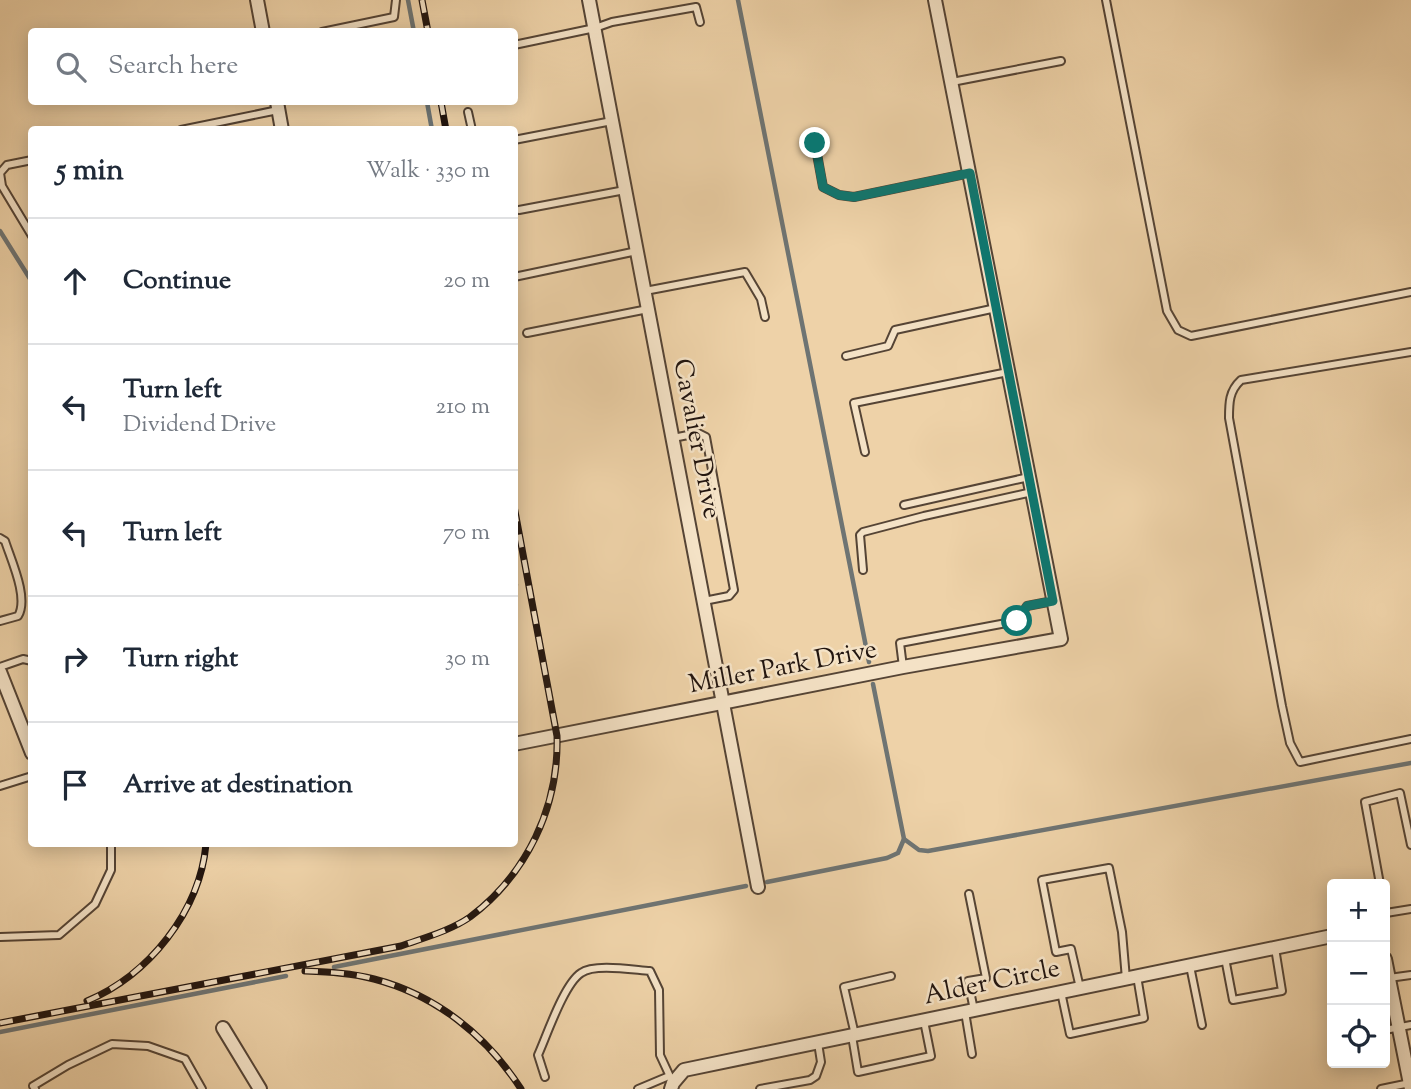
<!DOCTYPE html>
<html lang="en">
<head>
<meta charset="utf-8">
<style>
	body { margin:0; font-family:"Sorts Mill Goudy",serif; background:#f6f6f7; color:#1f2937 }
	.controls { position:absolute; right:21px; bottom:21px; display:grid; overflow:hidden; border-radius:7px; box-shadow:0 4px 18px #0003 }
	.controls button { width:63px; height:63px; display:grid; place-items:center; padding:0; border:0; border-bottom:2px solid #e0e1e3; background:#fff; color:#1f2937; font:35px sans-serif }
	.stop { position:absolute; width:21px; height:21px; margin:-16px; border:5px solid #0f766e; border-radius:50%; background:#fff }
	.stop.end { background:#0f766e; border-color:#fff; box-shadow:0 2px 7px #0008 }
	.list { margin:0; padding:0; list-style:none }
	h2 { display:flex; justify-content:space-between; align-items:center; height:91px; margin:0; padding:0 28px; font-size:30px }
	h2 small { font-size:23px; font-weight:400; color:#747a83 }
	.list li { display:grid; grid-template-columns:46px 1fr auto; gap:21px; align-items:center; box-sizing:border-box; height:126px; padding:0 28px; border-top:2px solid #e0e1e3 }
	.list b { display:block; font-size:26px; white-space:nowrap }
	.list p { margin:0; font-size:23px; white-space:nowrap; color:#747a83 }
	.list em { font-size:23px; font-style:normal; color:#747a83 }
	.icon { flex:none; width:38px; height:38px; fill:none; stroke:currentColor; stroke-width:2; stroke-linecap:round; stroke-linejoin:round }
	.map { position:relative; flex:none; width:1411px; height:1089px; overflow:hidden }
	.search { position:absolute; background:#fff; box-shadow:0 4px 18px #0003; left:28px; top:28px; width:490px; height:77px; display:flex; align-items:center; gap:18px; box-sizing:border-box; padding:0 24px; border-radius:7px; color:#747a83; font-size:26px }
	.panel { position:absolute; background:#fff; box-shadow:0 4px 18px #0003; left:28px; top:126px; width:490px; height:721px; border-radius:7px }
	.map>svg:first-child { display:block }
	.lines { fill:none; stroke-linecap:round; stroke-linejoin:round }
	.stream { stroke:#6e7473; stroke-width:4.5 }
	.service-casing { stroke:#554435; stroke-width:10 }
	.minor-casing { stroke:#554435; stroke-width:16 }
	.service { stroke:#f4e2c6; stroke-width:6 }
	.minor { stroke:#f4e2c6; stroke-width:12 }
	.rail-casing { stroke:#22150f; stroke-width:7 }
	.rail { stroke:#f4e2c6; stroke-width:4.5; stroke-dasharray:13; stroke-linecap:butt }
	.route { stroke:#0f766e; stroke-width:9 }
	.labels { text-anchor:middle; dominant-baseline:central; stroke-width:5; stroke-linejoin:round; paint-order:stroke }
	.street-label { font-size:26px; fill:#22150f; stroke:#f4e2c6 }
</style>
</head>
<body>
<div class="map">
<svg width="1411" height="1089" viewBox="0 0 1411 1089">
	<rect width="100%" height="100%" fill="#eed2a8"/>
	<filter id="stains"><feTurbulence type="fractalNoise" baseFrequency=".00286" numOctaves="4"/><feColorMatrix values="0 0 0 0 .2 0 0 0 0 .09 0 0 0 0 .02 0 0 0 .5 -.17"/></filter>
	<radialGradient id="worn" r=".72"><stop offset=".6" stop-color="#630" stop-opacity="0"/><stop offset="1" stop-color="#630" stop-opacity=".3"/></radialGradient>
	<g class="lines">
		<!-- stream -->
		<g class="stream">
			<path d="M408,0L414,32"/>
			<path d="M738,0L869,662"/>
			<path d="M427,102L432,130"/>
			<path d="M0,231L32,282"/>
			<path d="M514,576L516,585"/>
			<path d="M904,839L919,850L928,851L1411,763"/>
			<path d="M767,882L887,858L898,853L904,839L873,684"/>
			<path d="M334,967L746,886"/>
			<path d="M0,1032L286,976"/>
		</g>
		<defs>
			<g id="service">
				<path d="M1106,0L1167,311L1178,330L1191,336L1411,292"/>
				<path d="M322,32L394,17L396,0"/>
				<path d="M514,45L595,28L612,22L696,7L700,22"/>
				<path d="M952,82L1061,61"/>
				<path d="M468,112L472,130"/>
				<path d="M181,130L278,110"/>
				<path d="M514,140L612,121"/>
				<path d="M815,143L823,187L839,195L854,197L970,173"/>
				<path d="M32,160L7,165L0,173L2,186L32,236"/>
				<path d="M519,210L625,190"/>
				<path d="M514,277L637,251"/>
				<path d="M645,291L745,272L761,299L765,317"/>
				<path d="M527,333L648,309"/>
				<path d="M1411,352L1241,380C1229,391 1229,403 1229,418L1282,706L1290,743L1300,762L1411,739"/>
				<path d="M846,356L888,346L895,330L996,308"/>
				<path d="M673,438L698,433L706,437L734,590L729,596L704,601"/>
				<path d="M865,452L854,403L1008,372"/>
				<path d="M904,505L1029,477"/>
				<path d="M0,538L5,541C11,560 29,598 18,616L0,621"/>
				<path d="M863,570L860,535L863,532L924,516L1032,492"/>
				<path d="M0,667L23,659L32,661"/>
				<path d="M903,667L900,643L1017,621L1027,606L1053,601"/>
				<path d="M0,786L32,776"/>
				<path d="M1380,884L1365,802L1400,793L1411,845"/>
				<path d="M969,894L986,978L968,981L974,1010"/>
				<path d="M1385,916L1386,913L1411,909"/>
				<path d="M0,937L59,935L95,904L111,870V844"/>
				<path d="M1225,958L1233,1000L1282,991L1275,948"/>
				<path d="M1190,966L1202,1025"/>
				<path d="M1389,978L1411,975"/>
				<path d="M1080,988L1071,949L1056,952L1042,880L1109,868L1122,932L1126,979"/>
				<path d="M1061,992L1070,1034L1144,1018L1137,976"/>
				<path d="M965,1012L972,1054"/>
				<path d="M1385,1030L1411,1025"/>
				<path d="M855,1035L844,987L891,976"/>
				<path d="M852,1036L858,1072L931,1056L924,1021"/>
				<path d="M545,1077L538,1055C547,1035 564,984 581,973C594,963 634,970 650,971L659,990L660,1055L673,1083"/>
				<path d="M35,1089L33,1086L68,1065L112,1044L148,1046L185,1059L202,1089"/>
				<path d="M638,1089L669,1076"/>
				<path d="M760,1089L810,1080L816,1076L821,1062L818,1043"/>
				<path d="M1381,1089L1410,1083"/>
			</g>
			<g id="minor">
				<path d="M257,0L263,32"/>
				<path d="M589,0L758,887"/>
				<path d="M277,102L282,130"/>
				<path d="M0,672L32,753"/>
				<path d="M514,744L903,667L1061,639L935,0"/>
				<path d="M1385,959L1411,1089"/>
				<path d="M223,1028L260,1089"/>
				<path d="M671,1089L673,1083L684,1070L1332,936"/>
			</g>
		</defs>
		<!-- service casing -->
		<use href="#service" class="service-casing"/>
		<!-- minor casing -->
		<use href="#minor" class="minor-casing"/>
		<!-- service -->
		<use href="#service" class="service"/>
		<!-- minor -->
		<use href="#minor" class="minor"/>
		<defs>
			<g id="rail">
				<path d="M422,0L428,32"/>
				<path d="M441,102L446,130"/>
				<path d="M305,971C328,972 352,973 374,979C436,995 487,1036 521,1089"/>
				<path d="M87,1001C149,975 200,911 206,844"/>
				<path d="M0,1023L401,946C423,938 450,931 470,917C527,874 559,807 557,736L514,506"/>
			</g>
		</defs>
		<!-- rail casing -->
		<use href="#rail" class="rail-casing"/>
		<!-- rail -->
		<use href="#rail" class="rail"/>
	</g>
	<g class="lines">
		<!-- route -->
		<path class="route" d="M815,143L823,187L839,195L854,197L970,173L1053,601L1027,606L1017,621"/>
	</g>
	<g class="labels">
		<!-- street labels -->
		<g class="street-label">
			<text transform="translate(696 439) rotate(79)">Cavalier Drive</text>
			<text transform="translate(783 668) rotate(-11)">Miller Park Drive</text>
			<text transform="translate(992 983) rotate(-12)">Alder Circle</text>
		</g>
	</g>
	<rect width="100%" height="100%" filter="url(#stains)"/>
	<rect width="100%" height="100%" fill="url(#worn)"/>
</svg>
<div class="controls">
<button>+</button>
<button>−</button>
<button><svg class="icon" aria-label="locate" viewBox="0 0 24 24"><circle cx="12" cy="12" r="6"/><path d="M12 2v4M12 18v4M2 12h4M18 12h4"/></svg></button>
</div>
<div class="stop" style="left:1017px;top:621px"></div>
<div class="stop end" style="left:815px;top:143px"></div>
<div class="search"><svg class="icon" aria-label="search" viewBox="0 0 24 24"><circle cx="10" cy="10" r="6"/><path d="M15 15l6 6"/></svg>Search here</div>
<section class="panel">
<h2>5 min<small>Walk · 330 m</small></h2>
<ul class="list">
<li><svg class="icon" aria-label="ahead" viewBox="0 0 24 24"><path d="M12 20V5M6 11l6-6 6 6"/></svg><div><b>Continue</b></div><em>20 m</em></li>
<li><svg class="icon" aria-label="left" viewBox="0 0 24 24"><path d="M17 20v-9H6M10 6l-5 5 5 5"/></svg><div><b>Turn left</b><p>Dividend Drive</p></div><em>210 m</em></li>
<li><svg class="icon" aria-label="left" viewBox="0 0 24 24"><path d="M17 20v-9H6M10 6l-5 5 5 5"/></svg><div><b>Turn left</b></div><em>70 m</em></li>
<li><svg class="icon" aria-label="right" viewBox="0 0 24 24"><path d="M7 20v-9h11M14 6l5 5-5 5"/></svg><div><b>Turn right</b></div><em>30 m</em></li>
<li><svg class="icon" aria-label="arrive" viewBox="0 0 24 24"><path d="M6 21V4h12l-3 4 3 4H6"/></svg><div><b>Arrive at destination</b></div></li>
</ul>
</section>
</div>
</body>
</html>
